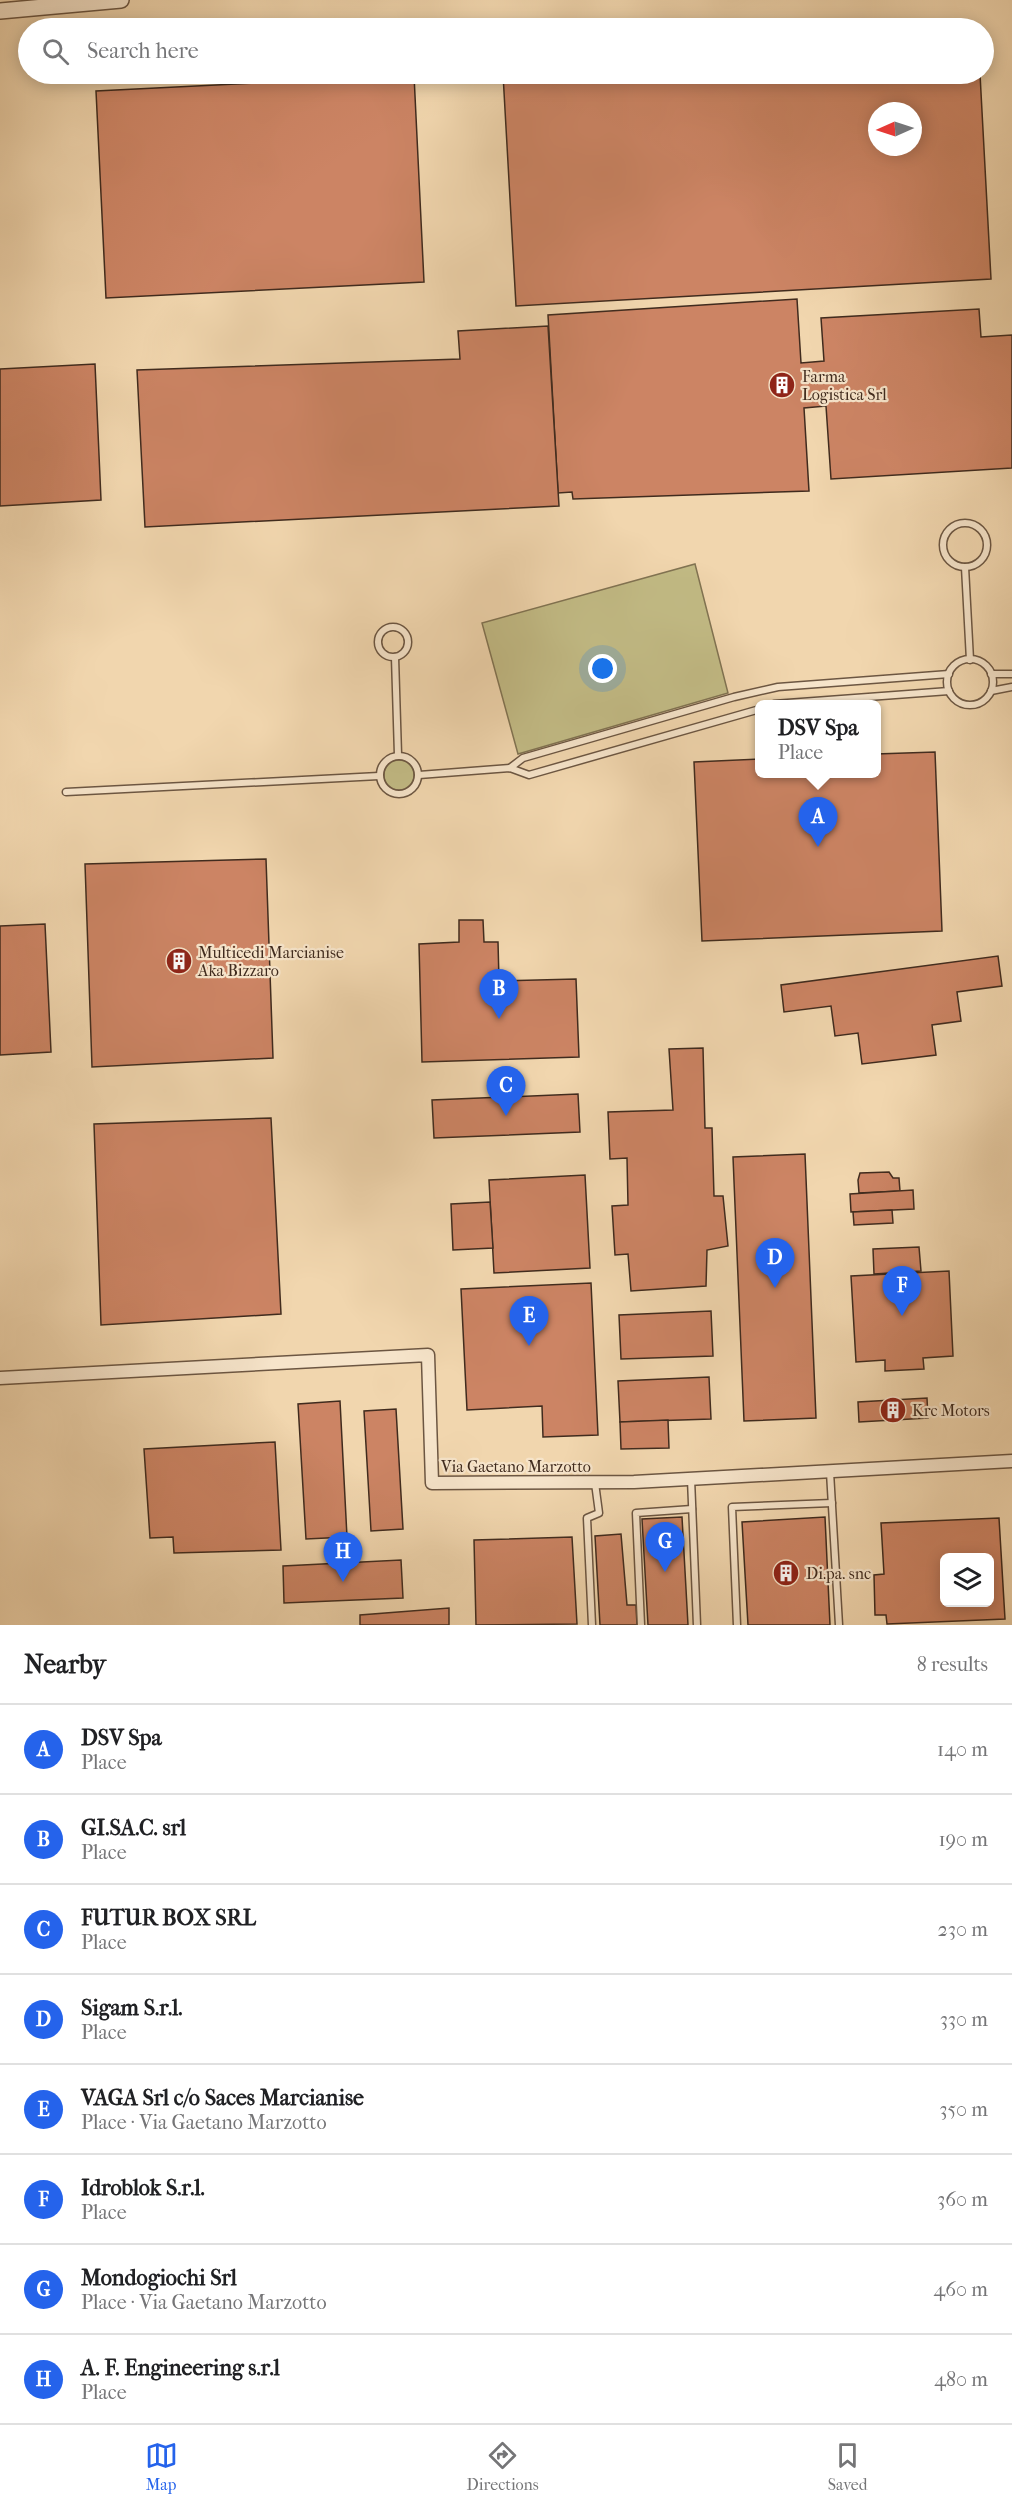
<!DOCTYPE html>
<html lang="en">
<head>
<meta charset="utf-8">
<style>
	body { margin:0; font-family:"IM FELL French Canon",serif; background:#f6f6f6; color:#202124 }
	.controls { position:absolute; right:18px; bottom:18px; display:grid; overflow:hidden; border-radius:9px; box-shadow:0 3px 15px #0003 }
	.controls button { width:54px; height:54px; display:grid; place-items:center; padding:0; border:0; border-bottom:2px solid #e0e0e0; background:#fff; color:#202124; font:30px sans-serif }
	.compass { position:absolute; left:868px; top:102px; width:54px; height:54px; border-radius:50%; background:#fff; box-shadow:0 3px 15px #0003; rotate:267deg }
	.you { position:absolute; left:603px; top:669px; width:21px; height:21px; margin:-15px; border:4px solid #fff; border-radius:50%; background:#1a73e8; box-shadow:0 0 0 9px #1a73e833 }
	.badge { display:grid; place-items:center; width:39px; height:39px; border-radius:50%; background:#2563eb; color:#fff; font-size:20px; font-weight:700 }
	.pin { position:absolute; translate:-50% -50px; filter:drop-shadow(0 2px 3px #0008) }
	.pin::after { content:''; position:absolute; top:32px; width:21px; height:18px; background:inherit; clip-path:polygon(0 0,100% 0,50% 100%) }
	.popup { position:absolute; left:755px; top:700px; width:126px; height:78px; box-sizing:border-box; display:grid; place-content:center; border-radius:9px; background:#fff; filter:drop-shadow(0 2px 4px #0005); font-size:20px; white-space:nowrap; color:#757577 }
	.popup b { font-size:22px; color:#202124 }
	.popup::after { content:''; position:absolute; left:50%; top:100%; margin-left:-12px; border:12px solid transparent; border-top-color:#fff }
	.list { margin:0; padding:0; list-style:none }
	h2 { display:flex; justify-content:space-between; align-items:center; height:78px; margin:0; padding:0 24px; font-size:26px }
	h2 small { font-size:20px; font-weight:400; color:#757577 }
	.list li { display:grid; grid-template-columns:39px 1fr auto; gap:18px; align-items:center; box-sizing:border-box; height:90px; padding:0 24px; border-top:2px solid #e0e0e0 }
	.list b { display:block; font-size:22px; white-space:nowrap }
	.list p { margin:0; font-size:20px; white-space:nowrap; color:#757577 }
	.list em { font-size:20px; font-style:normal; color:#757577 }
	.icon { flex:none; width:33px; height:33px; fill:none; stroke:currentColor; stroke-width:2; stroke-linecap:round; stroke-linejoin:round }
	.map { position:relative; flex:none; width:1012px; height:1625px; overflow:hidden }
	.search { position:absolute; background:#fff; box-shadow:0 3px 15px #0003; left:18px; right:18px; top:18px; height:66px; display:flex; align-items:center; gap:15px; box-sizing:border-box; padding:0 21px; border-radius:33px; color:#757577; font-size:22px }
	.sheet { height:798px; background:#fff }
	nav { display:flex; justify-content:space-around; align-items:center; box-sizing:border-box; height:84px; border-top:2px solid #e0e0e0; background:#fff; font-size:16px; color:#757577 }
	nav a { display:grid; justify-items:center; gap:3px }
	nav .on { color:#2563eb }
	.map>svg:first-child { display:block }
	.green { fill:#c2bb85; stroke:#817352; stroke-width:1.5 }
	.building { fill:#cc8464; stroke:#402b1e; stroke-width:1.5; fill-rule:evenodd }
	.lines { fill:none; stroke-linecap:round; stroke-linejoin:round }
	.service-casing { stroke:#6c5642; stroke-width:9 }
	.minor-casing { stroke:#6c5642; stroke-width:15 }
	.tertiary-casing { stroke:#6c5642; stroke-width:18 }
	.service { stroke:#f6e4ca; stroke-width:6 }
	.minor { stroke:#f6e4ca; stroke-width:12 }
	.tertiary { stroke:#f6e4ca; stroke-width:15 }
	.labels { text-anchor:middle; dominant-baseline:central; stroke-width:4.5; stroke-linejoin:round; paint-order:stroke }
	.poi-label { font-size:16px; fill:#402b1e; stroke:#f6e4ca; text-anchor:start }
	.street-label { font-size:16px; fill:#402b1e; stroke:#f6e4ca }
</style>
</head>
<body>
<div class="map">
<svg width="1012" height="1625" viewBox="0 0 1012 1625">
	<rect width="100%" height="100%" fill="#f1d6ae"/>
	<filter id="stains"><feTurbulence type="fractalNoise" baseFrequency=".00333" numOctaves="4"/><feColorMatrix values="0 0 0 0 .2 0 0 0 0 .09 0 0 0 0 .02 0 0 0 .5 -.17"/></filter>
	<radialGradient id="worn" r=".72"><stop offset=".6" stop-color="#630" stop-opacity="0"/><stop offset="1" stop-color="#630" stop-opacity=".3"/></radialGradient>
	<!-- green -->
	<g class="green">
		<path d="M695,564L728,693L518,754L482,623Z"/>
		<circle cx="399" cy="775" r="15"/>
	</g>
	<!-- building -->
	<g class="building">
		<path d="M503,74H980L991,279L516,306ZM877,111H913V147H877Z"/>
		<path d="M414,75L424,282L106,298L96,91Z"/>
		<path d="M797,299L801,363L824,361L821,318L979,309L981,337L1012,335V468L831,479L826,406L804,408L809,491L573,499L572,492L558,493L548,315Z"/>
		<path d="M548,326L559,506L145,527L137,370L460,359L458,331Z"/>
		<path d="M95,364L101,500L0,506V369Z"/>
		<path d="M935,752L942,931L702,941L694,762L760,759V774H876V754Z"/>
		<path d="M266,859L273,1058L92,1067L85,864Z"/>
		<path d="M459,920H483L484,942H498L499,981L576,979L579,1057L422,1062L419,944L459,942Z"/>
		<path d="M45,924L51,1052L0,1055V926Z"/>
		<path d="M998,956L1002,986L957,992L961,1021L932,1025L936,1055L862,1064L858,1033L835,1036L831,1006L784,1012L781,985Z"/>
		<path d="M703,1048L705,1128H712L714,1196H723L728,1246L707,1250L706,1286L631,1291L628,1254L615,1255L612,1206L628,1205L627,1158L610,1159L608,1112L673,1110L669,1049Z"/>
		<path d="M578,1094L580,1132L434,1138L432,1100Z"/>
		<path d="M271,1118L281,1314L101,1325L94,1124Z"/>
		<path d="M805,1154L816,1418L744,1421L733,1157Z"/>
		<path d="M889,1172L893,1178H899L900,1191L859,1193L858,1180L860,1173Z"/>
		<path d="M585,1175L590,1268L494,1273L489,1180Z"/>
		<path d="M913,1190L914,1209L851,1212L850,1194Z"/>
		<path d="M490,1202L493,1248L453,1250L451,1204Z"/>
		<path d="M892,1210L893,1223L854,1225L853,1212Z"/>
		<path d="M919,1247L921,1271L874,1274L873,1249Z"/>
		<path d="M949,1271L953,1356L923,1358L924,1369L885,1371V1360L856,1362L851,1276Z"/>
		<path d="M591,1283L598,1435L543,1437L542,1406L467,1410L461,1289Z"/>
		<path d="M711,1311L713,1356L621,1359L619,1315Z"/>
		<path d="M709,1377L711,1419L620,1422L618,1381Z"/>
		<path d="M927,1398L928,1418L859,1422L858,1402Z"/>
		<path d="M340,1401L347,1537L306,1539L298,1404Z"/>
		<path d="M396,1409L403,1529L371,1531L364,1411Z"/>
		<path d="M668,1420L669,1448L621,1449L620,1422Z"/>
		<path d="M275,1442L281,1550L174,1553L173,1537L150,1538L144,1449Z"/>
		<path d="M682,1517L688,1625H648L642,1519Z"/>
		<path d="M825,1517L830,1625H748L742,1522Z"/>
		<path d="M999,1518L1005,1619L887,1624L886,1615H875L874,1575L884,1574L881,1523ZM944,1558H990V1602H944Z"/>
		<path d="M621,1534L627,1605H636L637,1625H600L595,1536Z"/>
		<path d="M572,1537L577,1624L476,1625L474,1540Z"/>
		<path d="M401,1560L403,1598L284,1603L283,1566Z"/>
		<path d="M449,1608V1625H360V1615Z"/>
	</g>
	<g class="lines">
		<defs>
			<g id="service">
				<circle cx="965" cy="545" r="22"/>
				<path d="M965,567L970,660"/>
				<circle cx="393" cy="642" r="15"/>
				<path d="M395,657L398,755"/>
				<circle cx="970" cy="682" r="23"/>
				<path d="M991,674H1012"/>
				<path d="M991,691L1012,687"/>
				<path d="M774,704L949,691"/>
				<circle cx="399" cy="775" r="19"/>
				<path d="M510,768L523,758L734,697L778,687L949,674"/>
				<path d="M419,775L510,768L529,775L760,709"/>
				<path d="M66,792L379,776"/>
				<path d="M830,1472L839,1625"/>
				<path d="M691,1479L697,1625"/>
				<path d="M592,1625L587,1518L599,1513L595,1483"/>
				<path d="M641,1625L636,1513L692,1509"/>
				<path d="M737,1625L732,1507L832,1503"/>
			</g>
			<path id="minor" d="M0,1378L428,1355L432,1483L634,1482L1012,1461"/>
			<path id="tertiary" d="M0,11L121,0"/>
		</defs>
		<!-- service casing -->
		<use href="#service" class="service-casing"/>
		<!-- minor casing -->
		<use href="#minor" class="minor-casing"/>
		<!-- tertiary casing -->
		<use href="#tertiary" class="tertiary-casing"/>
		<!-- service -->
		<use href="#service" class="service"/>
		<!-- minor -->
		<use href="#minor" class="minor"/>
		<!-- tertiary -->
		<use href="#tertiary" class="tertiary"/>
	</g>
	<!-- icons -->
	<defs>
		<symbol id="building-disc" viewBox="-11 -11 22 22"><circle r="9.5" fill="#8f2418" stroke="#f6e4ca"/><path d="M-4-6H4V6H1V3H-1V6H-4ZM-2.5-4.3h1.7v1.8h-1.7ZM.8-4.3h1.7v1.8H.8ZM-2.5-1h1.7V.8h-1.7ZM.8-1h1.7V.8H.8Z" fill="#fff"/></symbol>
	</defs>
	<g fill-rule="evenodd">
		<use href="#building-disc" x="767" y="370" width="30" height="30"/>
		<use href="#building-disc" x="164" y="946" width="30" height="30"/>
		<use href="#building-disc" x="878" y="1395" width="30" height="30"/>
		<use href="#building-disc" x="771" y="1558" width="30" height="30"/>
	</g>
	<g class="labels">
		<!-- poi labels -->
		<g class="poi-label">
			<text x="802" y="376">Farma<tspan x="802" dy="18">Logistica Srl</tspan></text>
			<text x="198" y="952">Multicedi Marcianise<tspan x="198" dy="18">Aka Bizzaro</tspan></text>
			<text x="912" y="1410">Krc Motors</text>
			<text x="806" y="1573">Di.pa. snc</text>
		</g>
		<!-- street labels -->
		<g class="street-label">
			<text x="516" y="1466">Via Gaetano Marzotto</text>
		</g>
	</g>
	<rect width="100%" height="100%" filter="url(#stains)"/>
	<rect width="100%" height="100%" fill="url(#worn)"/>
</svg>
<div class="controls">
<button><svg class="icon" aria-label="layers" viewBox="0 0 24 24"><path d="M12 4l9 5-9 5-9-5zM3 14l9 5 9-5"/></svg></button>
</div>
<svg class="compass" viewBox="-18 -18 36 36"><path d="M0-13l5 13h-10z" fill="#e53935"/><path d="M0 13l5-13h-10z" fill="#757577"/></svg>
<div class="you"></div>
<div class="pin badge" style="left:818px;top:847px">A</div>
<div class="popup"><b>DSV Spa</b>Place</div>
<div class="pin badge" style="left:499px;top:1019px">B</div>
<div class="pin badge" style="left:506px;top:1116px">C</div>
<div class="pin badge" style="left:775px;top:1288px">D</div>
<div class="pin badge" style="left:529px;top:1346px">E</div>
<div class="pin badge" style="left:902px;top:1316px">F</div>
<div class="pin badge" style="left:665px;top:1572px">G</div>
<div class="pin badge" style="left:343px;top:1582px">H</div>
<div class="search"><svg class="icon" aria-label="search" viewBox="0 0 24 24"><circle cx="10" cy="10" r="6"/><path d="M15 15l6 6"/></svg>Search here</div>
</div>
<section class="sheet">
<h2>Nearby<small>8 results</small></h2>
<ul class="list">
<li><span class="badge">A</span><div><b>DSV Spa</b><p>Place</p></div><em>140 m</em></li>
<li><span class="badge">B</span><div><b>GI.SA.C. srl</b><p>Place</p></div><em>190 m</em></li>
<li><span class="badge">C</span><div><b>FUTUR BOX SRL</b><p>Place</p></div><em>230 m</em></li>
<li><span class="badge">D</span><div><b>Sigam S.r.l.</b><p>Place</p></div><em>330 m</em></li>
<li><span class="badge">E</span><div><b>VAGA Srl c/o Saces Marcianise</b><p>Place · Via Gaetano Marzotto</p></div><em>350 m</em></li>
<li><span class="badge">F</span><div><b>Idroblok S.r.l.</b><p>Place</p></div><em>360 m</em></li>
<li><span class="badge">G</span><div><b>Mondogiochi Srl</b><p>Place · Via Gaetano Marzotto</p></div><em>460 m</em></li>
<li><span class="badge">H</span><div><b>A. F. Engineering s.r.l</b><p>Place</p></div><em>480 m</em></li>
</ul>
</section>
<nav>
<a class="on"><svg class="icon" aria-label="map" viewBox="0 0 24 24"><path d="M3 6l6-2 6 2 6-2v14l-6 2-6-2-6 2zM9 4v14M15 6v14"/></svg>Map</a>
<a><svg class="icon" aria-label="directions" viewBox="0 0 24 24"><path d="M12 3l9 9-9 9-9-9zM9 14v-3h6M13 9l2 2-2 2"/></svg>Directions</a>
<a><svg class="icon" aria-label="saved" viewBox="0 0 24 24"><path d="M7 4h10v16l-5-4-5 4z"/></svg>Saved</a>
</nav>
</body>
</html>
